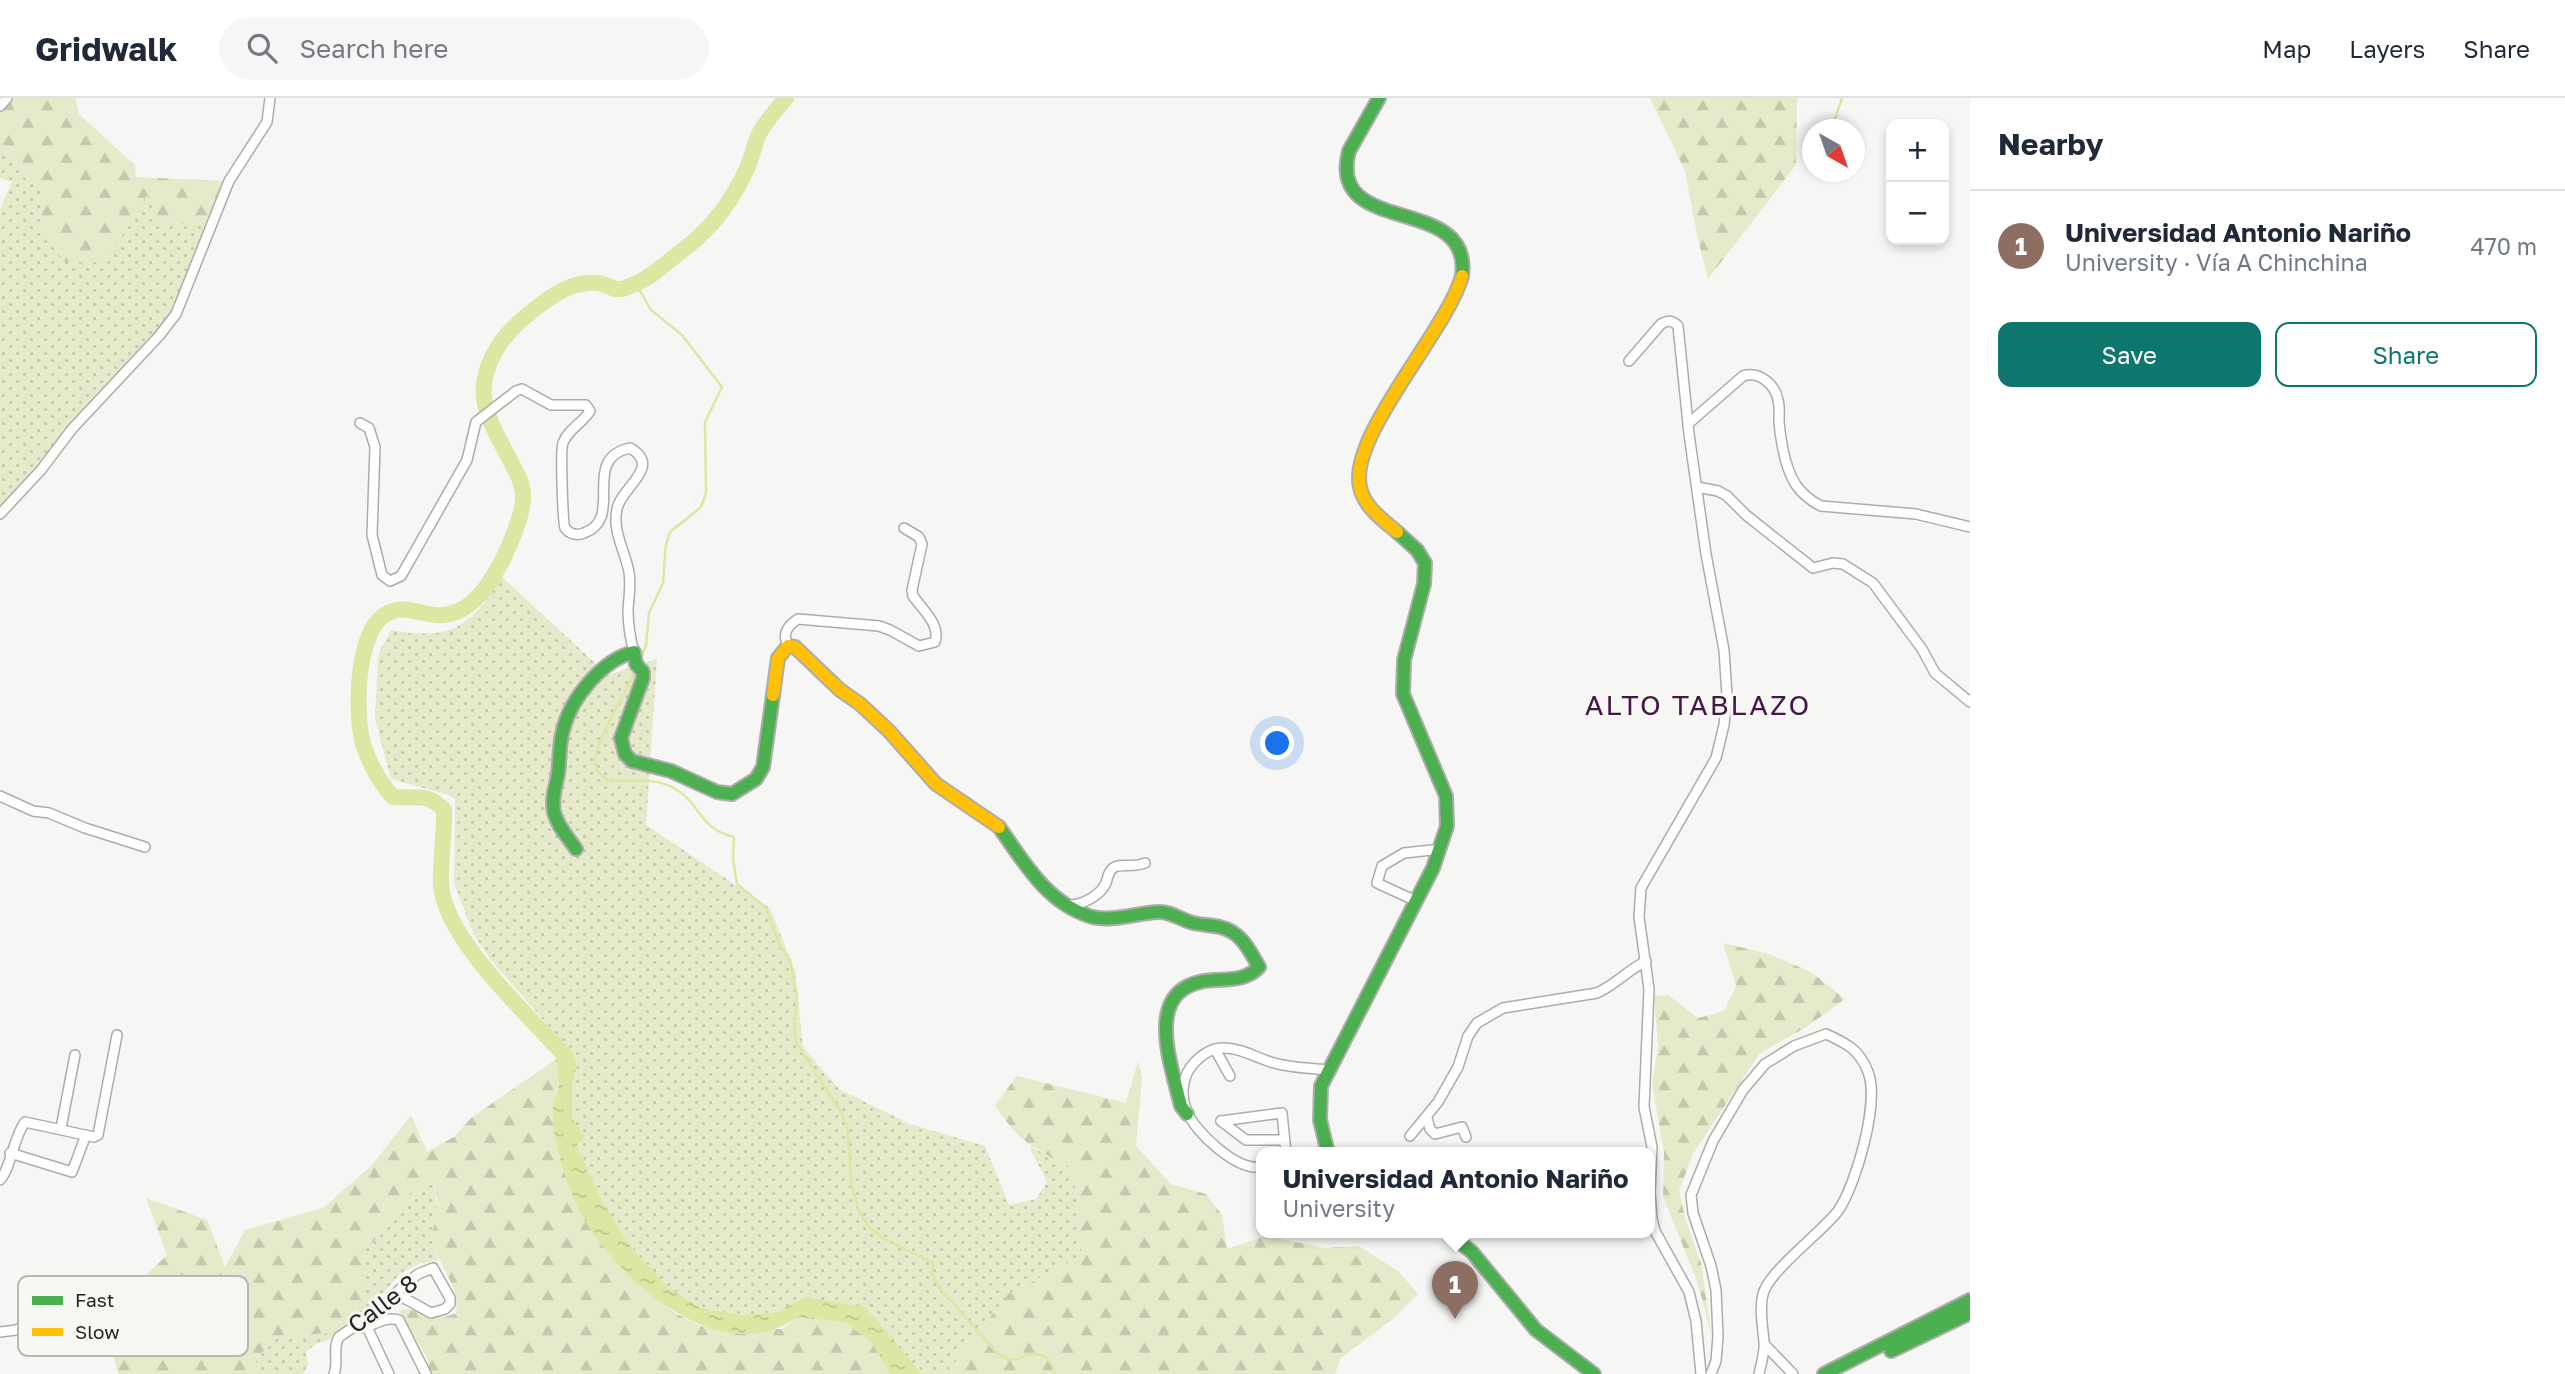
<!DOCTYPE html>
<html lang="en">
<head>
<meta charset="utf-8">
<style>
	body { margin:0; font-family:"Golos Text",sans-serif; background:#f6f6f7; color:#1f2937 }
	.controls { position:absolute; right:21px; top:21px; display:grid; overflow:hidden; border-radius:14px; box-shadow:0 4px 10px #0003 }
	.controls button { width:63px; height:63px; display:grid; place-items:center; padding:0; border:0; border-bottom:2px solid #e0e1e3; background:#fff; color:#1f2937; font:35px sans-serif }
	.compass { position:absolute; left:1802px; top:21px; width:63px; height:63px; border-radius:50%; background:#fff; box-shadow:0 4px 10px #0003; rotate:140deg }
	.you { position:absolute; left:1278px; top:646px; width:24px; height:24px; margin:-18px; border:5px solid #fff; border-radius:50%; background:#1a73e8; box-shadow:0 0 0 10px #1a73e833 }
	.badge { display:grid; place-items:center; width:46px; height:46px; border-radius:50%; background:#0f766e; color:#fff; font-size:23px; font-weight:700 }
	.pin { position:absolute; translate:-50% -58px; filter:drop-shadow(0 2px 4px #0008) }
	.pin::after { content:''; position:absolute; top:37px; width:24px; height:21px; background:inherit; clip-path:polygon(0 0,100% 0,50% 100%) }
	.popup { position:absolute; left:1256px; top:1049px; width:399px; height:91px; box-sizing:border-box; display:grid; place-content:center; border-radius:14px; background:#fff; filter:drop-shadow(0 2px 5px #0005); font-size:23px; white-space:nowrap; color:#747a83 }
	.popup b { font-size:26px; color:#1f2937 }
	.popup::after { content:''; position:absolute; left:50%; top:100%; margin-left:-14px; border:14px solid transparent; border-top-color:#fff }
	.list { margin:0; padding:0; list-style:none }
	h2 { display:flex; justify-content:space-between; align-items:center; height:91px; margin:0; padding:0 28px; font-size:30px }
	h2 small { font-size:23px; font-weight:400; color:#747a83 }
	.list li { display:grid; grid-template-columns:46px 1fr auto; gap:21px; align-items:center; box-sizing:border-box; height:112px; padding:0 28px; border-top:2px solid #e0e1e3 }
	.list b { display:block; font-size:26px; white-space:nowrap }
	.list p { margin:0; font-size:23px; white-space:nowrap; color:#747a83 }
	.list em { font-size:23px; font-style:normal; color:#747a83 }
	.actions { display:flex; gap:14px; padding:21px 28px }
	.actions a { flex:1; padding:16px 0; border:2px solid #0f766e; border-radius:14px; text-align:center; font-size:24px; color:#0f766e }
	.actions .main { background:#0f766e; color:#fff }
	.icon { flex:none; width:38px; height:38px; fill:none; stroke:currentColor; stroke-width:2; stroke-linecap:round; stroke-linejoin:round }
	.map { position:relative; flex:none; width:1970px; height:1276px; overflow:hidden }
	header { display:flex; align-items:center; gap:42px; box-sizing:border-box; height:98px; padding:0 35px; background:#fff; border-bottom:2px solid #e0e1e3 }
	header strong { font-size:33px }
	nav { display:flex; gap:38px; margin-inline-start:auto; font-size:24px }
	.search { width:490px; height:63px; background:#f6f6f7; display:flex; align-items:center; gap:18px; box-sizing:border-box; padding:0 24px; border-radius:38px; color:#747a83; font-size:26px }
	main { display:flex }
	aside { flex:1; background:#fff }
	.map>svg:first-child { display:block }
	.grass { fill:url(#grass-dots) }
	.forest { fill:url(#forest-firs) }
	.water { fill:url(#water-ripples) }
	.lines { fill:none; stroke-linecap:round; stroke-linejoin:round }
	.stream { stroke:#dde6a2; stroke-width:2.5 }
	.river { stroke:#dde6a2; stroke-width:16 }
	.street-casing { stroke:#acacaa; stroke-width:12 }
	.fast-casing { stroke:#acacaa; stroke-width:16 }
	.slow-casing { stroke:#acacaa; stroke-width:16 }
	.street { stroke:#fefefd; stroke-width:9 }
	.fast { stroke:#4caf50; stroke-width:12 }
	.slow { stroke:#ffc107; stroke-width:12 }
	.labels { text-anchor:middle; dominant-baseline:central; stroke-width:6; stroke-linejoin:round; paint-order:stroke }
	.street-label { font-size:24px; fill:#242422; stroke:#f7f8f3 }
	.quarter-label { font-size:28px; letter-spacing:2px; fill:#451749; stroke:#f7f8f3 }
	.key { fill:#f7f8f3; stroke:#b8b8b4; stroke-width:2 }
	.key-label { font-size:19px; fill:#242422 }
</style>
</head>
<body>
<header>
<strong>Gridwalk</strong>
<div class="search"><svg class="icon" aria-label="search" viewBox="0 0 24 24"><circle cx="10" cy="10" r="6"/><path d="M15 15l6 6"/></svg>Search here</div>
<nav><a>Map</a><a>Layers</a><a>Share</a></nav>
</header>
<main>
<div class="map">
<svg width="1970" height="1276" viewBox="0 0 1970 1276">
	<defs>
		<pattern id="grass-dots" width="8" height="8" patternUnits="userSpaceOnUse" patternTransform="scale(1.75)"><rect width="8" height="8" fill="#e5eaca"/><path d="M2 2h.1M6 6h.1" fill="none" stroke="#c4c9ad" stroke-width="1.8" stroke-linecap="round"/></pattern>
		<pattern id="forest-firs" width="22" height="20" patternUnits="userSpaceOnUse" patternTransform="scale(1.75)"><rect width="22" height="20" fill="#e5eaca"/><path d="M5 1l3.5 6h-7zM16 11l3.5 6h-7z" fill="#c4c9ad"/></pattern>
		<pattern id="water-ripples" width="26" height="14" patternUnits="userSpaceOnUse" patternTransform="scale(1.75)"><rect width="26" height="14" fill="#dde6a2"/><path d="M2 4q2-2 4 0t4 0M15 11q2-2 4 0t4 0" fill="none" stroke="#bec58b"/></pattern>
	</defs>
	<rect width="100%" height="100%" fill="#f6f7f4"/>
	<!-- grass -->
	<g class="grass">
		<path d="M0,41L25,80L44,86L41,132L120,140L147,96L209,128L173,215L38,370L0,411V112L12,84L0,80Z"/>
		<path d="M502,479L608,577L657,561L646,727L770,810L795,873L803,949L839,991L910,1026L985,1048L1009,1107L1036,1101L1047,1084L1029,1048L1073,1070L1082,1158L1008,1196L946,1276H922L919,1270L805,1199L777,1214L741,1217L701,1210L669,1190L631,1149L620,1132L599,1096L577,1047L585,1040L572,1021V987L577,966L572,955L491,862L474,837L454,785L455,701L446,696L391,681L375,621L378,557L391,532C452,543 470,529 502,479Z"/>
		<path d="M434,1081L438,1116L431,1137L438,1162L421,1165L401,1175L367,1213L329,1242L317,1245L306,1254L308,1267L303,1276H252L257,1260L277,1239L328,1235L368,1200L357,1194L365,1180V1152L388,1129L412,1092Z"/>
	</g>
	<!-- forest -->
	<g class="forest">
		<path d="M0,0H75L79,16L135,67L136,79L226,83L209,128L159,124L147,97L120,140L98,164H64L41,132L44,86L25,80L0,41Z"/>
		<path d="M1650,0H1797L1796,67L1708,181L1697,137L1685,73Z"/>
		<path d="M1723,845L1769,856L1811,874L1845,901L1805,930L1760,955L1693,1056L1679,1093L1686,1123L1701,1165L1712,1239L1697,1183L1663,1099L1664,1054L1652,986L1658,948L1654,898L1668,897L1698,920L1724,913L1736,888Z"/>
		<path d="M556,961L560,986L553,1009L557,1043L565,1077L584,1120L604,1149L637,1184L675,1215L701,1228L782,1231L797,1219L847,1225L873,1246L890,1276H431L426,1258L399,1213C416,1206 431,1227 456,1215C460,1187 438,1168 432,1141C430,1132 437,1124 438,1115C438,1104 436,1091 434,1081L412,1092L388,1129L365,1152V1180L357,1194L369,1200L328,1235L277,1239L257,1260L252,1276H118L111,1248L156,1244L133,1190L167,1157L146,1100L207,1122L225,1169L245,1132L323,1110L372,1067L411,1017L427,1054L454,1039L471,1020Z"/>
		<path d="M1138,963L1142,980L1136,1048L1171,1086L1206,1096L1222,1117L1227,1151L1265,1138L1325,1150L1359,1148L1398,1173L1418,1196L1393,1221L1341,1260L1335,1276H946L1008,1196L1082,1158L1073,1071C1034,1050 1020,1046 995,1007L1017,978L1126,1005Z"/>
	</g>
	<!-- water -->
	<path class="water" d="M572,955L577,966L572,987V1020L585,1040L577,1047L599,1096L620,1132L631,1149L669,1190L701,1210L741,1217L777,1214L805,1199L865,1209L922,1276H890L873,1246L847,1225L797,1219C722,1274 621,1184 584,1121C576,1108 570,1091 565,1077C559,1059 551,1027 553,1008C554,1001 558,995 559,988C561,980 557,970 556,961Z"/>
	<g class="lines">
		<!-- stream -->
		<g class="stream">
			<path d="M1834,24L1842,0"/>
			<path d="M636,186L651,212L682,237L722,289L705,324L706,395L701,409L670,434L666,446L663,485L649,515L646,547L640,562"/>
			<path d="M636,573C627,591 593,648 595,665C596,674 601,678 608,682C629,684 652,679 672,689C702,705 697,730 734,739L733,760L737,786L765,809L781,850L790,862L797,898L794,932L797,946L840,1012L847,1028L852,1089L860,1115L868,1128L884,1141L933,1165L932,1176L938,1188L996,1254C1016,1270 1018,1256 1036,1256C1046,1256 1054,1267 1054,1276"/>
		</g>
		<!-- river -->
		<path class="river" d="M566,980L565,958C528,916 446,843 441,787C440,762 445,736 444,712C428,694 415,701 393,699C379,684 371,668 364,649C354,619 356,538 383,518C404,503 422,519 444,517C473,514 491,484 503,461C511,444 522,420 523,401C524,388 518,377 512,366C488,320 468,293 501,244C515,225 557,189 581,186C587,185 596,184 602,186C607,187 612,191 617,191C621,192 628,189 632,187C648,183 674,158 688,148C716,126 734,100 748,68C752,59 754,48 758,38C764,25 777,11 786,0"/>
		<defs>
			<g id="street">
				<path d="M0,8L7,0"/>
				<path d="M1629,263L1661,226C1668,222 1672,222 1678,228L1689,336L1706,456L1724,552L1727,598L1724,627L1716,660L1641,790L1639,819L1649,891L1644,1009L1652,1049L1650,1094L1652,1121L1655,1133L1689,1194L1696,1223L1701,1276"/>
				<path d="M360,325L369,330L375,349L372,437L382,477L390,483L401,478L467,362L476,324L516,293L522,291L551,307H586L590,313C583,325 568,331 563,345C560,352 563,426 565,430C569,436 577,438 584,435C626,420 579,361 630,350C663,369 621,389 617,411C612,433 625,453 629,474C631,486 629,499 628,511C628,526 630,540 634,554"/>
				<path d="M1688,326L1743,278C1759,273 1775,286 1778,302C1780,309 1779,317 1779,324C1781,345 1785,370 1796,387C1803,397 1811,403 1821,408L1916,416L1970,429"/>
				<path d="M1697,389L1718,393L1727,398L1746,417L1813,470L1833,465L1843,466L1873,485L1922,551L1935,575L1970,604"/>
				<path d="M0,416L41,372L72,331L159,238L176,216L229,83L267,24L270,0"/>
				<path d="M788,548C782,536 787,528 798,521L879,528L890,532L919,548L935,544C941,527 922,511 913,498L912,492L922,446L919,439L904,430"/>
				<path d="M0,698L33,713L49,715L85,730L145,749"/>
				<path d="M1416,803L1377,785L1382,768L1404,755L1441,751"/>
				<path d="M1069,807C1082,807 1100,798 1106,785C1108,779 1108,774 1113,770C1119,765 1135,770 1145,765"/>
				<path d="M1215,951L1230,978"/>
				<path d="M1427,1020L1430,1031L1435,1036L1462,1029L1466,1039"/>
				<path d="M1221,1023L1282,1015L1286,1055"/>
				<path d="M1221,1023L1246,1042H1283"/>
				<path d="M61,1030L75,957"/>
				<path d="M1410,1038L1438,1004L1458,969L1468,938L1477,925L1503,910L1597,895C1615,887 1628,872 1646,863"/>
				<path d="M10,1055L72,1074L86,1037"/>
				<path d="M1261,1069C1237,1073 1196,1035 1187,1014C1180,997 1182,977 1195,964C1202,956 1213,950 1223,950C1242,950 1256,960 1274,965C1291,970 1310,970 1327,972"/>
				<path d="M0,1082C11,1070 13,1040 25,1024L94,1039L98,1037L117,937"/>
				<path d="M367,1229C378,1224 386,1219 399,1222L426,1276"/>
				<path d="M361,1230L367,1229L389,1276"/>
				<path d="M0,1234L16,1232L50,1213L107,1194"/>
				<path d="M1765,1247L1793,1276"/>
				<path d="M334,1276C339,1264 332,1250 339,1239L387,1206L399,1192L418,1176L433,1170L450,1200V1206L445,1211L431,1215L404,1200L391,1202"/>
				<path d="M1711,1276L1716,1263L1718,1238L1716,1192L1711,1168L1693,1115L1691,1097L1713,1043L1743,992L1765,966L1794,948L1826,936C1846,945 1860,952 1868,974C1880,1004 1856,1087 1838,1113C1821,1135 1769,1173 1763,1196C1759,1211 1763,1230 1764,1244C1765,1254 1761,1266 1759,1276"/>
			</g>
			<g id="fast">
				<path d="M1379,0L1349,53C1326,141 1473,94 1462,178"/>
				<path d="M999,729C1024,764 1046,804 1089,818C1110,825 1136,815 1158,814C1170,813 1181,822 1193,825C1202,827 1211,827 1220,829C1241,834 1249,851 1259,869C1247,882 1231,881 1214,882C1141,886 1170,962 1181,1008L1187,1016"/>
				<path d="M576,751C568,739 557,728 554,714C551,700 556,688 558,676C560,661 559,646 563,632C571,600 602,562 634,554L636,566L643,574V580L621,640L625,656L632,663L671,673L717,694L732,696L756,681L763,669L773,597"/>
				<path d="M1328,1055L1320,1022L1321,988L1433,770L1447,728L1446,698L1403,596L1404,562L1424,486L1425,465L1417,452L1397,434"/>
				<path d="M1448,1135L1472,1154L1536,1232L1594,1276"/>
				<path d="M1891,1253L1970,1215"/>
				<path d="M1824,1276L1970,1202"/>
			</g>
			<g id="slow">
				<path d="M1397,434C1383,422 1364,409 1360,389C1348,338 1447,233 1462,178"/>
				<path d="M773,597L778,560L788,548L795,549L840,592L860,606L889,633L936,686L999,729"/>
			</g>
		</defs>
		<!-- street casing -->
		<use href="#street" class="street-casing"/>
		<!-- fast casing -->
		<use href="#fast" class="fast-casing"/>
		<!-- slow casing -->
		<use href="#slow" class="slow-casing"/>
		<!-- street -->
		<use href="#street" class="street"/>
		<!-- fast -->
		<use href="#fast" class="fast"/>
		<!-- slow -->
		<use href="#slow" class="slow"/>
	</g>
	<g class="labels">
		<!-- street labels -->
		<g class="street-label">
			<text transform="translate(382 1205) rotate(-37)">Calle 8</text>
		</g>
		<!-- quarter labels -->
		<g class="quarter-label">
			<text x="1698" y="606">ALTO TABLAZO</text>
		</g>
	</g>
	<!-- legend -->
	<rect x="18" y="1178" width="230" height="80" rx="10" class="key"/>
	<rect x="32" y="1198" width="31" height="9" fill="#4caf50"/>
	<rect x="32" y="1230" width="31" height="8" fill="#ffc107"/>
	<g class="key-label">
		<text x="75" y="1209">Fast</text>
		<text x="75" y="1241">Slow</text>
	</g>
</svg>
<div class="controls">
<button>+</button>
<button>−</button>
</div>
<svg class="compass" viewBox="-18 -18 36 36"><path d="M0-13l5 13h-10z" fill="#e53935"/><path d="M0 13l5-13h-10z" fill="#747a83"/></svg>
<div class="you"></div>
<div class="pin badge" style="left:1455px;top:1221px;background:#8d6e63">1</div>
<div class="popup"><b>Universidad Antonio Nariño</b>University</div>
</div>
<aside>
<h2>Nearby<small></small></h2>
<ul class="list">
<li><span class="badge" style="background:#8d6e63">1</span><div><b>Universidad Antonio Nariño</b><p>University · Vía A Chinchina</p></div><em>470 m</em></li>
</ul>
<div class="actions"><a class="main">Save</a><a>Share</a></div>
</aside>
</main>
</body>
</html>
